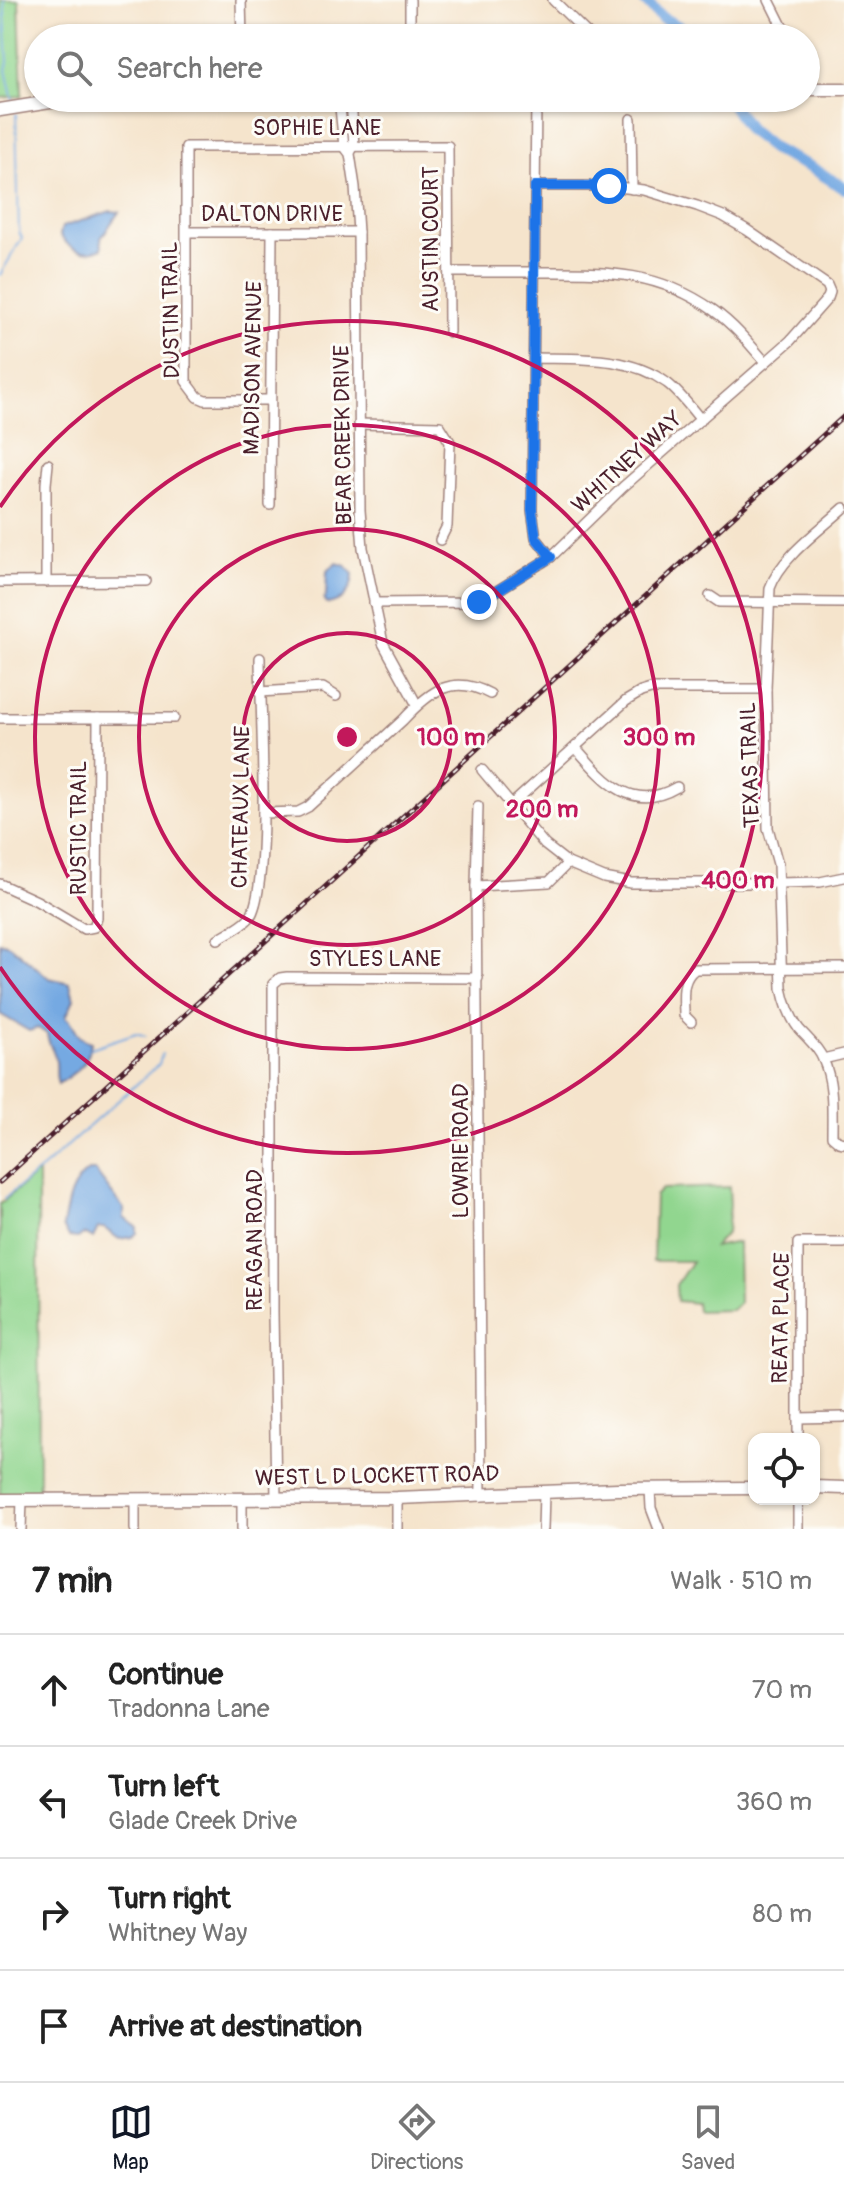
<!DOCTYPE html>
<html lang="en">
<head>
<meta charset="utf-8">
<style>
	body { margin:0; font-family:Pangolin,sans-serif; background:#f6f6f6; color:#222 }
	.controls { position:absolute; right:24px; bottom:24px; display:grid; overflow:hidden; border-radius:16px; box-shadow:0 2px 6px #0004 }
	.controls button { width:72px; height:72px; display:grid; place-items:center; padding:0; border:0; border-bottom:2px solid #e0e0e0; background:#fff; color:#222; font:40px sans-serif }
	.stop { position:absolute; width:24px; height:24px; margin:-18px; border:6px solid #1a73e8; border-radius:50%; background:#fff }
	.stop.end { background:#1a73e8; border-color:#fff; box-shadow:0 2px 8px #0008 }
	.list { margin:0; padding:0; list-style:none }
	h2 { display:flex; justify-content:space-between; align-items:center; height:104px; margin:0; padding:0 32px; font-size:34px }
	h2 small { font-size:26px; font-weight:400; color:#767676 }
	.list li { display:grid; grid-template-columns:52px 1fr auto; gap:24px; align-items:center; box-sizing:border-box; height:112px; padding:0 32px; border-top:2px solid #e0e0e0 }
	.list b { display:block; font-size:30px; white-space:nowrap }
	.list p { margin:0; font-size:26px; white-space:nowrap; color:#767676 }
	.list em { font-size:26px; font-style:normal; color:#767676 }
	.icon { flex:none; width:44px; height:44px; fill:none; stroke:currentColor; stroke-width:2; stroke-linecap:round; stroke-linejoin:round }
	.map { position:relative; flex:none; width:844px; height:1529px; overflow:hidden }
	.search { position:absolute; background:#fff; box-shadow:0 2px 6px #0004; left:24px; right:24px; top:24px; height:88px; display:flex; align-items:center; gap:20px; box-sizing:border-box; padding:0 28px; border-radius:44px; color:#767676; font-size:30px }
	.sheet { height:552px; background:#fff }
	nav { display:flex; justify-content:space-around; align-items:center; box-sizing:border-box; height:112px; border-top:2px solid #e0e0e0; background:#fff; font-size:22px; color:#767676 }
	nav a { display:grid; justify-items:center; gap:4px }
	nav .on { color:#111827 }
	.map>svg:first-child { display:block }
	.green { fill:#91d68f; stroke:#6e7a5d; stroke-width:2 }
	.water { fill:#75a9e2; stroke:#606486; stroke-width:2 }
	.lines { fill:none; stroke-linecap:round; stroke-linejoin:round }
	.stream { stroke:#75a9e2; stroke-width:2 }
	.river { stroke:#75a9e2; stroke-width:12 }
	.minor-casing { stroke:#a0827c; stroke-width:12 }
	.major-casing { stroke:#a0827c; stroke-width:15 }
	.minor { stroke:#fff; stroke-width:9 }
	.major { stroke:#fff; stroke-width:12 }
	.rail-casing { stroke:#4a1f2b; stroke-width:5 }
	.rail { stroke:#fdfcf7; stroke-width:2; stroke-dasharray:6; stroke-linecap:butt }
	.route { stroke:#1a73e8; stroke-width:10 }
	.ring { fill:none; stroke:#c2185b; stroke-width:4 }
	.labels { text-anchor:middle; dominant-baseline:central; stroke-width:6; stroke-linejoin:round; paint-order:stroke }
	.street-label { font-size:22px; fill:#4a1f2b; stroke:#fdfcf7 }
	.centre { fill:#c2185b; stroke:#fdfcf7; stroke-width:4 }
	.ring-label { font-size:24px; text-anchor:middle; font-weight:bold; fill:#c2185b; stroke:#fdfcf7; stroke-width:6; stroke-linejoin:round; paint-order:stroke }
</style>
</head>
<body>
<div class="map">
<svg width="844" height="1529" viewBox="0 0 844 1529">
	<rect width="100%" height="100%" fill="#fdfcf7"/>
	<filter id="ink" filterUnits="userSpaceOnUse"><feTurbulence type="fractalNoise" baseFrequency=".0125" numOctaves="2"/><feDisplacementMap in="SourceGraphic" scale="16" xChannelSelector="R" yChannelSelector="G"/><feConvolveMatrix kernelMatrix="1 2 1 2 8 2 1 2 1" color-interpolation-filters="sRGB"/></filter>
	<filter id="wash" filterUnits="userSpaceOnUse"><feTurbulence type="fractalNoise" baseFrequency=".006" numOctaves="4" result="noise"/><feDisplacementMap in="SourceGraphic" scale="32" xChannelSelector="R" yChannelSelector="G"/><feGaussianBlur stdDeviation="1.8" result="paint"/><feColorMatrix in="noise" values="0 0 0 0 0 0 0 0 0 0 0 0 0 0 0 0 0 1.4 0 .05"/><feComposite in="paint" operator="in"/></filter>
	<g filter="url(#wash)">
		<rect width="100%" height="100%" fill="#f5e4cc"/>
		<!-- green -->
		<g class="green">
			<path d="M0,0H19L22,96L0,98Z"/>
			<path d="M38,1172L39,1497H0V1204Z"/>
			<path d="M729,1187L730,1206L727,1232L714,1247L738,1242L739,1303L732,1310L697,1311L696,1303L677,1301L676,1285L692,1261H653L655,1196L662,1189Z"/>
		</g>
		<!-- water -->
		<g class="water">
			<path d="M111,211L119,212L101,238L102,248C86,256 69,250 60,235L62,227Z"/>
			<path d="M337,563L346,566L353,574C353,589 343,602 327,604L324,600L326,596L327,571Z"/>
			<path d="M0,942L9,945L49,978L70,983L74,999L66,1017C78,1025 72,1036 91,1042C88,1067 76,1071 58,1084C55,1076 57,1070 56,1062C55,1051 48,1045 47,1034L38,1028L29,1031L0,1014Z"/>
			<path d="M88,1171H95L124,1209V1218L137,1227V1233L132,1237L119,1239L104,1228H98L93,1238L83,1234L78,1238L69,1237L63,1227C67,1205 69,1185 88,1171Z"/>
		</g>
		<g class="lines">
			<!-- stream -->
			<g class="stream">
				<path d="M4,0L8,62L6,70L13,101"/>
				<path d="M0,275L22,238L19,232L16,114"/>
				<path d="M91,1048L136,1033L146,1036"/>
				<path d="M5,1198L45,1166L159,1064L162,1054"/>
			</g>
			<!-- river -->
			<g class="river">
				<path d="M644,0L662,18L693,34L695,38"/>
				<path d="M728,98L749,130L776,151L812,168L844,188"/>
			</g>
		</g>
	</g>
	<g filter="url(#ink)">
		<g class="lines">
			<defs>
				<g id="minor">
					<path d="M241,0L242,38"/>
					<path d="M553,0L592,38"/>
					<path d="M769,0L788,38"/>
					<path d="M342,32H410"/>
					<path d="M410,38V0"/>
					<path d="M339,98L344,146L350,154L355,187L358,232L360,510L363,548L383,643L417,705"/>
					<path d="M351,98L354,146L351,151"/>
					<path d="M536,98L532,510L536,538L551,557"/>
					<path d="M631,119L632,189"/>
					<path d="M187,232H358"/>
					<path d="M449,272C478,272 507,272 535,272C602,272 655,269 713,310C733,324 749,343 765,362"/>
					<path d="M534,358C579,359 628,355 667,383C680,393 690,407 701,420"/>
					<path d="M270,400H205L198,397L186,381V147L448,146L449,332"/>
					<path d="M359,424L440,426L450,442L447,526L440,540"/>
					<path d="M270,505L272,232"/>
					<path d="M844,508C819,531 781,557 770,588L766,689L768,828L778,864L782,988C785,1003 789,1016 799,1029C808,1039 818,1047 823,1059C834,1083 832,1110 832,1136L839,1142L844,1143"/>
					<path d="M0,582L146,581"/>
					<path d="M46,582V484L48,464"/>
					<path d="M710,596L719,602L844,603"/>
					<path d="M374,603L479,602L551,557L623,487L790,341L828,298L830,292L827,285L747,230L723,216L697,206L644,190L609,186H535"/>
					<path d="M260,692L323,688L336,696"/>
					<path d="M0,718H174"/>
					<path d="M576,748C604,780 631,814 677,787"/>
					<path d="M482,770L545,845L568,863L604,878L631,883H778L820,882L844,877"/>
					<path d="M511,805L626,701L641,692L651,689H766"/>
					<path d="M478,806L476,886L481,1496"/>
					<path d="M263,813L298,812L308,807L403,720C429,692 452,673 490,694"/>
					<path d="M0,884L37,901L84,929L94,927L97,918L98,718"/>
					<path d="M476,886L549,882L568,863"/>
					<path d="M218,939C228,932 241,927 249,918C272,891 260,703 260,658"/>
					<path d="M691,1022L684,1015C684,998 680,980 695,969L844,968"/>
					<path d="M823,1059L844,1054"/>
					<path d="M798,1418L844,1417"/>
					<path d="M798,1439V1243H844"/>
					<path d="M650,1489L651,1508L659,1529"/>
					<path d="M242,1498V1529"/>
					<path d="M276,1499L273,1313V984L280,978L287,977L478,978"/>
					<path d="M798,1499V1529"/>
					<path d="M21,1529L22,1500"/>
					<path d="M135,1529V1499"/>
					<path d="M397,1529V1498"/>
					<path d="M543,1529L544,1493"/>
				</g>
				<g id="major">
					<path d="M806,89H844"/>
					<path d="M0,110L75,98"/>
					<path d="M814,1487L844,1488"/>
					<path d="M0,1500L397,1498L617,1489L754,1488"/>
				</g>
			</defs>
			<!-- minor casing -->
			<use href="#minor" class="minor-casing"/>
			<!-- major casing -->
			<use href="#major" class="major-casing"/>
			<!-- minor -->
			<use href="#minor" class="minor"/>
			<!-- major -->
			<use href="#major" class="major"/>
			<defs>
				<path id="rail" d="M0,1182L844,416"/>
			</defs>
			<!-- rail casing -->
			<use href="#rail" class="rail-casing"/>
			<!-- rail -->
			<use href="#rail" class="rail"/>
		</g>
	</g>
	<g class="lines" filter="url(#ink)">
		<!-- route -->
		<path class="route" d="M479,602L551,557L536,538L532,510L535,186H609"/>
	</g>
	<!-- distance rings -->
	<g class="ring">
		<circle cx="347" cy="737" r="104"/>
		<circle cx="347" cy="737" r="208"/>
		<circle cx="347" cy="737" r="312"/>
		<path d="M0 507A416 416 0 1 1 0 967"/>
	</g>
	<g class="labels">
		<!-- street labels -->
		<g class="street-label">
			<text x="317" y="128">SOPHIE LANE</text>
			<text x="272" y="214">DALTON DRIVE</text>
			<text transform="translate(431 239) rotate(-90)">AUSTIN COURT</text>
			<text transform="translate(171 310) rotate(-91)">DUSTIN TRAIL</text>
			<text transform="translate(253 368) rotate(-89)">MADISON AVENUE</text>
			<text transform="translate(343 435) rotate(-91)">BEAR CREEK DRIVE</text>
			<text transform="translate(627 462) rotate(-42)">WHITNEY WAY</text>
			<text transform="translate(750 765) rotate(-92)">TEXAS TRAIL</text>
			<text transform="translate(241 807) rotate(-89)">CHATEAUX LANE</text>
			<text transform="translate(79 828) rotate(-90)">RUSTIC TRAIL</text>
			<text x="375" y="959">STYLES LANE</text>
			<text transform="translate(461 1151) rotate(-90)">LOWRIE ROAD</text>
			<text transform="translate(255 1240) rotate(-90)">REAGAN ROAD</text>
			<text transform="translate(781 1318) rotate(-89)">REATA PLACE</text>
			<text transform="translate(377 1476) rotate(-1)">WEST L D LOCKETT ROAD</text>
		</g>
	</g>
	<circle cx="347" cy="737" r="12" class="centre"/>
	<g class="ring-label">
		<text x="451" y="745">100 m</text>
		<text x="659" y="745">300 m</text>
		<text x="542" y="817">200 m</text>
		<text x="738" y="888">400 m</text>
	</g>
</svg>
<div class="controls">
<button><svg class="icon" aria-label="locate" viewBox="0 0 24 24"><circle cx="12" cy="12" r="6"/><path d="M12 2v4M12 18v4M2 12h4M18 12h4"/></svg></button>
</div>
<div class="stop" style="left:609px;top:186px"></div>
<div class="stop end" style="left:479px;top:602px"></div>
<div class="search"><svg class="icon" aria-label="search" viewBox="0 0 24 24"><circle cx="10" cy="10" r="6"/><path d="M15 15l6 6"/></svg>Search here</div>
</div>
<section class="sheet">
<h2>7 min<small>Walk · 510 m</small></h2>
<ul class="list">
<li><svg class="icon" aria-label="ahead" viewBox="0 0 24 24"><path d="M12 20V5M6 11l6-6 6 6"/></svg><div><b>Continue</b><p>Tradonna Lane</p></div><em>70 m</em></li>
<li><svg class="icon" aria-label="left" viewBox="0 0 24 24"><path d="M17 20v-9H6M10 6l-5 5 5 5"/></svg><div><b>Turn left</b><p>Glade Creek Drive</p></div><em>360 m</em></li>
<li><svg class="icon" aria-label="right" viewBox="0 0 24 24"><path d="M7 20v-9h11M14 6l5 5-5 5"/></svg><div><b>Turn right</b><p>Whitney Way</p></div><em>80 m</em></li>
<li><svg class="icon" aria-label="arrive" viewBox="0 0 24 24"><path d="M6 21V4h12l-3 4 3 4H6"/></svg><div><b>Arrive at destination</b></div></li>
</ul>
</section>
<nav>
<a class="on"><svg class="icon" aria-label="map" viewBox="0 0 24 24"><path d="M3 6l6-2 6 2 6-2v14l-6 2-6-2-6 2zM9 4v14M15 6v14"/></svg>Map</a>
<a><svg class="icon" aria-label="directions" viewBox="0 0 24 24"><path d="M12 3l9 9-9 9-9-9zM9 14v-3h6M13 9l2 2-2 2"/></svg>Directions</a>
<a><svg class="icon" aria-label="saved" viewBox="0 0 24 24"><path d="M7 4h10v16l-5-4-5 4z"/></svg>Saved</a>
</nav>
</body>
</html>
